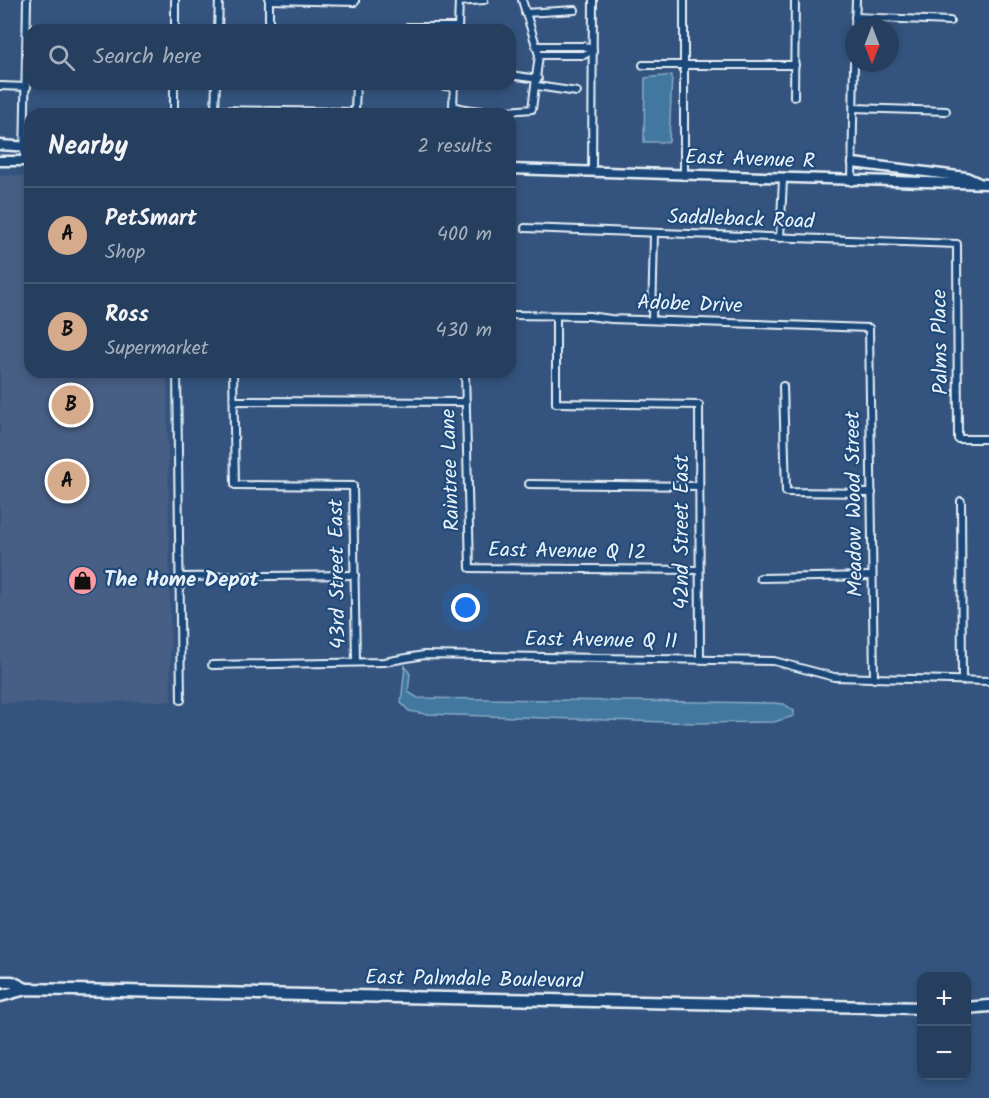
<!DOCTYPE html>
<html lang="en">
<head>
<meta charset="utf-8">
<style>
	body { margin:0; font-family:Kalam,sans-serif; background:#334a68; color:#f1f3f6 }
	.controls { position:absolute; right:18px; bottom:18px; display:grid; overflow:hidden; border-radius:12px; box-shadow:0 3px 9px #0003 }
	.controls button { width:54px; height:54px; display:grid; place-items:center; padding:0; border:0; border-bottom:2px solid #435874; background:#273f5f; color:#f1f3f6; font:30px sans-serif }
	.compass { position:absolute; left:845px; top:18px; width:54px; height:54px; border-radius:50%; background:#273f5f; box-shadow:0 3px 9px #0003; rotate:180deg }
	.you { position:absolute; left:466px; top:608px; width:21px; height:21px; margin:-15px; border:4px solid #fff; border-radius:50%; background:#1a73e8; box-shadow:0 0 0 9px #1a73e833 }
	.badge { display:grid; place-items:center; width:39px; height:39px; border-radius:50%; background:#d6ab8b; color:#111; font-size:20px; font-weight:700 }
	.pin { position:absolute; translate:-50% -50%; border:3px solid #fff; box-shadow:0 2px 6px #0006 }
	.list { margin:0; padding:0; list-style:none }
	h2 { display:flex; justify-content:space-between; align-items:center; height:78px; margin:0; padding:0 24px; font-size:26px }
	h2 small { font-size:20px; font-weight:400; color:#a4afbd }
	.list li { display:grid; grid-template-columns:39px 1fr auto; gap:18px; align-items:center; box-sizing:border-box; height:96px; padding:0 24px; border-top:2px solid #435874 }
	.list b { display:block; font-size:22px; white-space:nowrap }
	.list p { margin:0; font-size:20px; white-space:nowrap; color:#a4afbd }
	.list em { font-size:20px; font-style:normal; color:#a4afbd }
	.icon { flex:none; width:33px; height:33px; fill:none; stroke:currentColor; stroke-width:2; stroke-linecap:round; stroke-linejoin:round }
	.map { position:relative; flex:none; width:989px; height:1098px; overflow:hidden }
	.search { position:absolute; background:#273f5f; box-shadow:0 3px 9px #0003; left:24px; top:24px; width:492px; height:66px; display:flex; align-items:center; gap:15px; box-sizing:border-box; padding:0 21px; border-radius:18px; color:#a4afbd; font-size:22px }
	.panel { position:absolute; background:#273f5f; box-shadow:0 3px 9px #0003; left:24px; top:108px; width:492px; height:270px; border-radius:18px }
	.map>svg:first-child { display:block }
	.built { fill:#465e84 }
	.water { fill:#4378a0; stroke:#85a8c3; stroke-width:1.5 }
	.lines { fill:none; stroke-linecap:round; stroke-linejoin:round }
	.minor-casing { stroke:#e8f1f8; stroke-width:10 }
	.secondary-casing { stroke:#e8f1f8; stroke-width:13 }
	.trunk-casing { stroke:#e8f1f8; stroke-width:15 }
	.minor { stroke:#1f4a7a; stroke-width:6 }
	.secondary { stroke:#1f4a7a; stroke-width:8 }
	.trunk { stroke:#1f4a7a; stroke-width:10 }
	.labels { text-anchor:middle; dominant-baseline:central; stroke-width:4.5; stroke-linejoin:round; paint-order:stroke }
	.street-label { font-size:21px; fill:#e8f1f8; stroke:#1f4a7a }
	.poi-label { font-size:21px; font-weight:bold; fill:#e8f1f8; stroke:#1f4a7a; text-anchor:start }
</style>
</head>
<body>
<div class="map">
<svg width="989" height="1098" viewBox="0 0 989 1098">
	<rect width="100%" height="100%" fill="#34547f"/>
	<filter id="ink" filterUnits="userSpaceOnUse"><feTurbulence type="fractalNoise" baseFrequency=".0167" numOctaves="2"/><feDisplacementMap in="SourceGraphic" scale="12" xChannelSelector="R" yChannelSelector="G"/><feConvolveMatrix kernelMatrix="1 2 1 2 8 2 1 2 1" color-interpolation-filters="sRGB"/></filter>
	<g filter="url(#ink)">
		<!-- built -->
		<path class="built" d="M0,175L30,176V372H167L171,701L0,703Z"/>
		<!-- water -->
		<g class="water">
			<path d="M672,75L669,142H644L645,78Z"/>
			<path d="M405,666L410,674L408,692L418,698L773,703L784,704L794,711V716L774,722L696,723L425,714L409,711L401,703Z"/>
		</g>
		<g class="lines">
			<defs>
				<g id="minor">
					<path d="M269,0L355,2V0"/>
					<path d="M459,2L484,0"/>
					<path d="M525,13L575,10"/>
					<path d="M855,17L950,21"/>
					<path d="M408,27H458"/>
					<path d="M855,27L856,0"/>
					<path d="M458,29L459,0"/>
					<path d="M175,30V0"/>
					<path d="M218,30L219,0"/>
					<path d="M269,30V0"/>
					<path d="M538,46H584L593,50L584,55H539"/>
					<path d="M643,65H795"/>
					<path d="M510,75L538,79"/>
					<path d="M216,84L215,110L355,112L356,84"/>
					<path d="M427,84L453,87"/>
					<path d="M454,84L453,106C478,114 506,111 532,109L539,55L522,0"/>
					<path d="M0,86L27,87"/>
					<path d="M537,86L577,92"/>
					<path d="M794,97L795,0"/>
					<path d="M854,108L946,111"/>
					<path d="M174,114V84"/>
					<path d="M24,161L27,0"/>
					<path d="M592,172L593,0"/>
					<path d="M684,176V0"/>
					<path d="M852,182L854,63"/>
					<path d="M525,228L957,244L958,439H989"/>
					<path d="M780,238L783,180"/>
					<path d="M510,315L589,316L611,319L869,328L874,679"/>
					<path d="M556,316V403L699,405L700,659"/>
					<path d="M652,320L654,234"/>
					<path d="M177,372L181,700"/>
					<path d="M233,372L235,485L353,486L356,662"/>
					<path d="M465,372L470,568L699,570"/>
					<path d="M783,386L786,492L872,493"/>
					<path d="M234,401L466,402"/>
					<path d="M529,484L698,486"/>
					<path d="M961,501L962,681"/>
					<path d="M180,577L355,575"/>
					<path d="M760,578L872,576"/>
					<path d="M212,665L384,662L424,655L774,661L834,677L989,681"/>
				</g>
				<g id="secondary">
					<path d="M0,145L30,147"/>
					<path d="M0,161H30"/>
					<path d="M853,163L966,177L979,183"/>
					<path d="M510,169L989,184"/>
				</g>
				<g id="trunk">
					<path d="M0,982H12L26,989"/>
					<path d="M0,996L26,989L922,1008"/>
					<path d="M966,1008L989,1006"/>
				</g>
			</defs>
			<!-- minor casing -->
			<use href="#minor" class="minor-casing"/>
			<!-- secondary casing -->
			<use href="#secondary" class="secondary-casing"/>
			<!-- trunk casing -->
			<use href="#trunk" class="trunk-casing"/>
			<!-- minor -->
			<use href="#minor" class="minor"/>
			<!-- secondary -->
			<use href="#secondary" class="secondary"/>
			<!-- trunk -->
			<use href="#trunk" class="trunk"/>
		</g>
	</g>
	<!-- icons -->
	<defs>
		<symbol id="shop-disc" viewBox="-11 -11 22 22"><circle r="9.5" fill="#ff9aa2" stroke="#1f4a7a"/><path d="M-5-2.5h2.3a2.7 3.5 0 0 1 5.4 0H5L5.5 6h-11ZM-1.5-2.5h3a1.5 2.3 0 0 0-3 0Z" fill="#111"/></symbol>
	</defs>
	<g fill-rule="evenodd">
		<use href="#shop-disc" x="66" y="564" width="33" height="33"/>
	</g>
	<g class="labels">
		<!-- street labels -->
		<g class="street-label">
			<text transform="translate(750 160) rotate(2)">East Avenue R</text>
			<text transform="translate(741 220) rotate(2)">Saddleback Road</text>
			<text transform="translate(690 305) rotate(2)">Adobe Drive</text>
			<text transform="translate(941 342) rotate(-91)">Palms Place</text>
			<text transform="translate(451 470) rotate(-92)">Raintree Lane</text>
			<text transform="translate(855 504) rotate(-91)">Meadow Wood Street</text>
			<text transform="translate(682 532) rotate(-90)">42nd Street East</text>
			<text transform="translate(567 552) rotate(1)">East Avenue Q 12</text>
			<text transform="translate(338 574) rotate(-91)">43rd Street East</text>
			<text transform="translate(601 641) rotate(1)">East Avenue Q 11</text>
			<text transform="translate(474 980) rotate(1)">East Palmdale Boulevard</text>
		</g>
		<!-- poi labels -->
		<g class="poi-label">
			<text x="104" y="580">The Home Depot</text>
		</g>
	</g>
</svg>
<div class="controls">
<button>+</button>
<button>−</button>
</div>
<svg class="compass" viewBox="-18 -18 36 36"><path d="M0-13l5 13h-10z" fill="#e53935"/><path d="M0 13l5-13h-10z" fill="#a4afbd"/></svg>
<div class="you"></div>
<div class="pin badge" style="left:67px;top:481px">A</div>
<div class="pin badge" style="left:71px;top:405px">B</div>
<div class="search"><svg class="icon" aria-label="search" viewBox="0 0 24 24"><circle cx="10" cy="10" r="6"/><path d="M15 15l6 6"/></svg>Search here</div>
<section class="panel">
<h2>Nearby<small>2 results</small></h2>
<ul class="list">
<li><span class="badge">A</span><div><b>PetSmart</b><p>Shop</p></div><em>400 m</em></li>
<li><span class="badge">B</span><div><b>Ross</b><p>Supermarket</p></div><em>430 m</em></li>
</ul>
</section>
</div>
</body>
</html>
